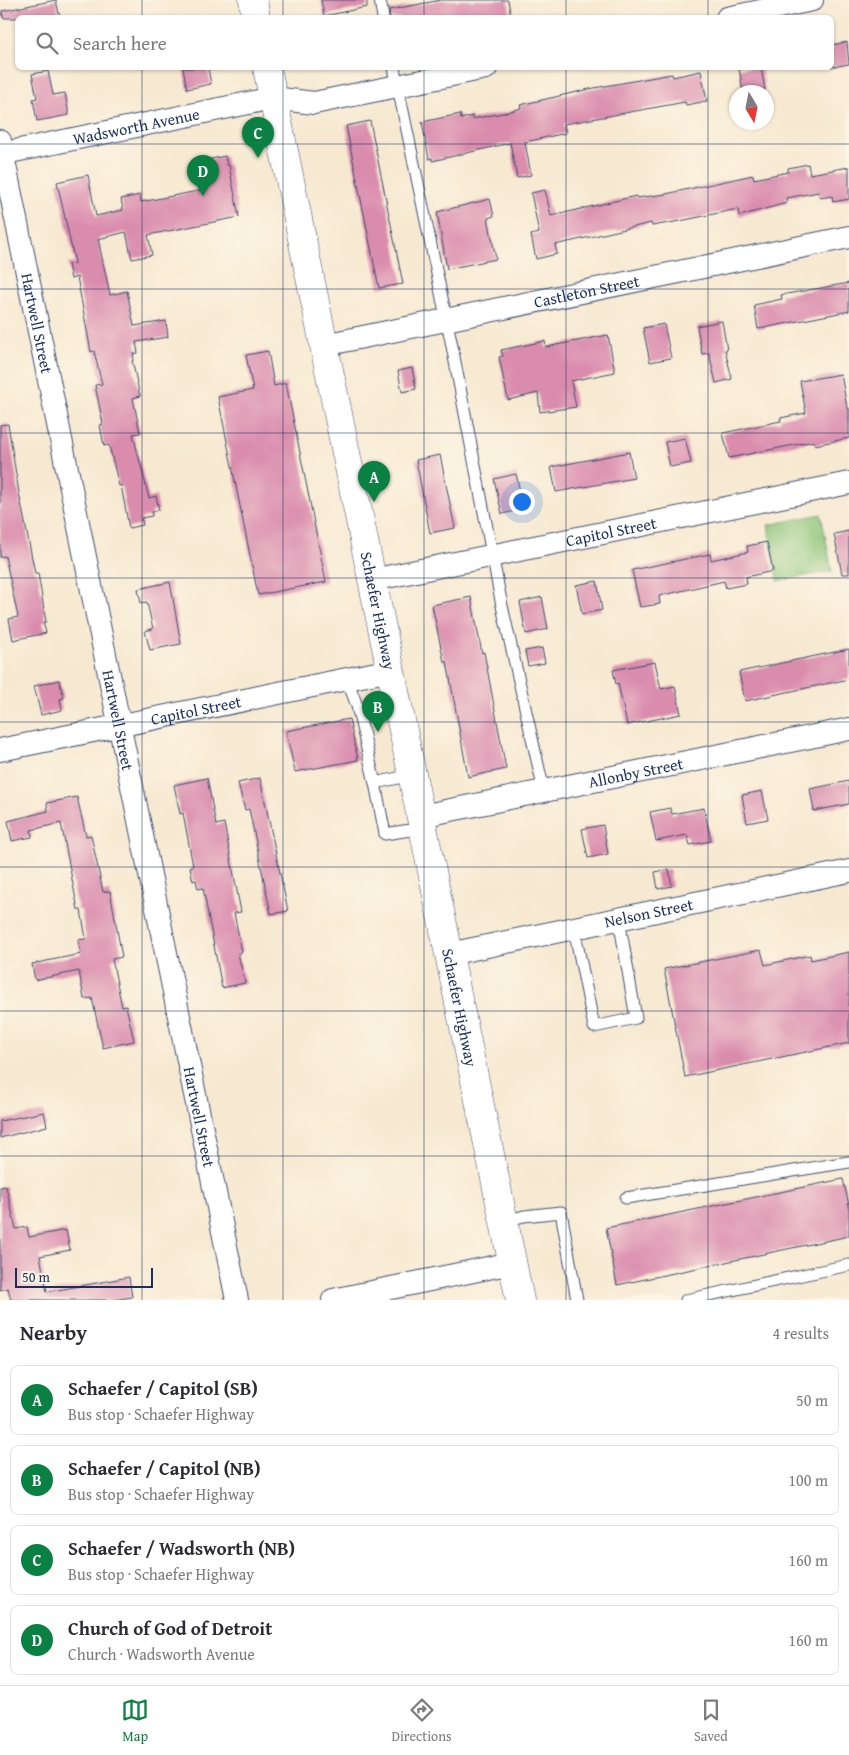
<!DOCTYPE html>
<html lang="en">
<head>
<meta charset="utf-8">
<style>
	body { margin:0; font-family:"Gentium Book Plus",serif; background:#f2f2f3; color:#2b2b33 }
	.compass { position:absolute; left:729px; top:85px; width:45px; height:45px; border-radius:50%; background:#fff; box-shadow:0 1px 4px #0004; rotate:170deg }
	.scale { position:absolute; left:15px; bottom:12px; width:138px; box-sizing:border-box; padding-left:5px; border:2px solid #1b2f5e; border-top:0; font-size:14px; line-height:18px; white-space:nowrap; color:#1b2f5e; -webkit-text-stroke:4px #fcf5e5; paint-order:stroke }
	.you { position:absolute; left:521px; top:501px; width:18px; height:18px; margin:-12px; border:4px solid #fff; border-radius:50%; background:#1a73e8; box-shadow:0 0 0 8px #1a73e833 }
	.badge { display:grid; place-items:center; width:32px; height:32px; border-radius:50%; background:#0b8043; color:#fff; font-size:16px; font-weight:700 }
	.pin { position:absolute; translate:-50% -41px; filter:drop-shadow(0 1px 2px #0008) }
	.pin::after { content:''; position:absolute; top:26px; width:18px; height:15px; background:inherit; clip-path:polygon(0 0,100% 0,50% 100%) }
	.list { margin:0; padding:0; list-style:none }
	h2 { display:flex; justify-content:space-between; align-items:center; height:65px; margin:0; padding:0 20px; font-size:21px }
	h2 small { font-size:16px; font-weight:400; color:#7c7c81 }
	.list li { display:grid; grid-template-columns:32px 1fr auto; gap:15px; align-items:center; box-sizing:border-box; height:70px; margin:0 10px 10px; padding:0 10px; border:1px solid #e1e1e2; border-radius:8px }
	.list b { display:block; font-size:19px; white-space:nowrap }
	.list p { margin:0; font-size:16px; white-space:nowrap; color:#7c7c81 }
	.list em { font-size:16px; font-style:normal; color:#7c7c81 }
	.icon { flex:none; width:28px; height:28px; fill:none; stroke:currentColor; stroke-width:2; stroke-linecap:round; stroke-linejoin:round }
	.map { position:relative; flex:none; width:849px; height:1300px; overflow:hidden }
	.search { position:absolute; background:#fff; box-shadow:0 1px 4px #0004; left:15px; right:15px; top:15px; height:55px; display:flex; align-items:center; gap:12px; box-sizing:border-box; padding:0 18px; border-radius:8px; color:#7c7c81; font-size:19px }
	.sheet { height:385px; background:#fff }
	nav { display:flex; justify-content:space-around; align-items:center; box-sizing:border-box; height:70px; border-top:1px solid #e1e1e2; background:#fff; font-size:14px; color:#7c7c81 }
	nav a { display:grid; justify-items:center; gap:2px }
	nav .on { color:#0b8043 }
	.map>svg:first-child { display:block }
	.green { fill:#8bc478; stroke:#537a6b }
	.building { fill:#da8cad }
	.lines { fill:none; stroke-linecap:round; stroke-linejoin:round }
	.lane-casing { stroke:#3c4b6f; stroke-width:13 }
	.street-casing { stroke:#3c4b6f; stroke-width:24 }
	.secondary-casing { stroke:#3c4b6f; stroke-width:29 }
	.lane { stroke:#fff; stroke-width:11 }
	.street { stroke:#fff; stroke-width:22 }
	.secondary { stroke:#fff; stroke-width:28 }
	.grid { fill:none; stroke:#1b2f5e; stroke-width:1; stroke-opacity:0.55 }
	.labels { text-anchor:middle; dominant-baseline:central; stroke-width:4.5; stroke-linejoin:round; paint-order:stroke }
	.street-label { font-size:16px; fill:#1b2f5e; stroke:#fcf5e5 }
</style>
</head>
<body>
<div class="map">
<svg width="849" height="1300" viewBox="0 0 849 1300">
	<rect width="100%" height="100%" fill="#fcf5e5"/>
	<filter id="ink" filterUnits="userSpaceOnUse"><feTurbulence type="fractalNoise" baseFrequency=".02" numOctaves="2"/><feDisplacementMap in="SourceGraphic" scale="10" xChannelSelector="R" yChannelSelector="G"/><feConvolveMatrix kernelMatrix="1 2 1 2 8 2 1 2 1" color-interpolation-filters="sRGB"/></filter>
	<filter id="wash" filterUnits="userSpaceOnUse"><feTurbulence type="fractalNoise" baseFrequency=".0096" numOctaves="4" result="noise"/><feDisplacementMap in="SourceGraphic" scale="20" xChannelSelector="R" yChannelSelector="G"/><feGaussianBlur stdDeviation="1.12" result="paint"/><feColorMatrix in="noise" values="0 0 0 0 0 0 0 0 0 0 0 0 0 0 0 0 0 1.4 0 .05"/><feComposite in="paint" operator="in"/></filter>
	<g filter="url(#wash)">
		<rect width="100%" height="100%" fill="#f7e9d1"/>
		<!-- green -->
		<path class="green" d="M821,514L832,571L778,581L768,525Z"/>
		<g id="blocks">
			<!-- building -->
			<g class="building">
				<path d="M56,0L60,18H3L2,11Z"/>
				<path d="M321,0H367V7L324,16Z"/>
				<path d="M441,0H508L511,18H390L389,10Z"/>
				<path d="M847,42L849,64L832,67V45Z"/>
				<path d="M183,68H208L211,84L187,89Z"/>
				<path d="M739,68H761L765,90L743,92Z"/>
				<path d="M48,71L53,95L65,93L69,115L37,121L33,99L37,98L32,74Z"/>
				<path d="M701,71L707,101L686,105L685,102L564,124L566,133L525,142L531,175L517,178L510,143L432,161V158L429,159L422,122L460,114L461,119L472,116V119L508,112L521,108L520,105L594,88L672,74L673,77Z"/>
				<path d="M370,121L403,284L379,288L346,126Z"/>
				<path d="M225,156L227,165H229L239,217L148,235L152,255L132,259L126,232L98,239L110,295L127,291L134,326L166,321L168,337L136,342L138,353L133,354L134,360H132L140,396L133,398L140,433L133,434L149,498L156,496L159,510L152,512V516L141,518L143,525L129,528L121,485L119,486L109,445L104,446L100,425L103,424L95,385L102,384L94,351L91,352L77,277L71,279L68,264L75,263L57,182L88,175L96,216L123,210L121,199L140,195L141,202L203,190L197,162Z"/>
				<path d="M808,164L810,174L849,167V199L833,202L832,196L820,198L819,192L786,198L787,203L739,216L738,209L680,221L652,226L651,223L555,245L557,254L536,259L531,235L539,233L531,193L545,190L551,216L636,196L637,198L666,194L753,175L754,179L788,172V168Z"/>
				<path d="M490,199L494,216L488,218L496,259L447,269L437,212Z"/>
				<path d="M849,283V311L758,329L754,305L782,299L781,295Z"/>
				<path d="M722,321L727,350H725L732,379L716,383L709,353L702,354L697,326Z"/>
				<path d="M664,324L671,358L650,362L643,328Z"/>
				<path d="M608,335L615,372L571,381L576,407L540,412L538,393L508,400L499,357L503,356L501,350L545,341L546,347Z"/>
				<path d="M268,351L274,386L286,383L326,582L258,595L218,397L253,390L246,355Z"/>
				<path d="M412,368L416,389L402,392L398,371Z"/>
				<path d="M841,374L847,408H849V438L815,445L814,441L729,458L723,433L781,421L780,418L806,413L800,381Z"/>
				<path d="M8,424L19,493L35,573H38L46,622H43L46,633L13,640L9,619L18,617L5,556L0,557V425Z"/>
				<path d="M685,438L691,463L670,467L665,442Z"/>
				<path d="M629,452L634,478L556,492L551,467Z"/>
				<path d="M440,455L455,528L430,533L416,460Z"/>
				<path d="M516,474L524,509L502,514L494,479Z"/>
				<path d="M849,531V574H842L834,534Z"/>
				<path d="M767,542L773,571L746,577L747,584L726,588L724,581L659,596L660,604L640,607L632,570L710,554L711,560L748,552L747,546Z"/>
				<path d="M597,581L602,610L582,614L576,585Z"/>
				<path d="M170,582L181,644L150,650L145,631L153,629L147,602L141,603L138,589Z"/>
				<path d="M471,597L482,653L484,652L506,769L468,777L447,662H444L432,605Z"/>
				<path d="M542,597L548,629L526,634L520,602Z"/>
				<path d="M542,648L545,663L528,666L525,651Z"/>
				<path d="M849,649V679L745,701L739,672Z"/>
				<path d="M655,662L661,689L675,686L681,714L627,725L618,683L616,684L613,670Z"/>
				<path d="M59,680L64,698L60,699L62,710L41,715L34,686Z"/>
				<path d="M349,719L358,760L295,772L286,731Z"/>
				<path d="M207,778L216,825L224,823L241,912L234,913L242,952L238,953L245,983L222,988L203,888L198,889L196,880L193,881L190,867L193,866L183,813L180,814L174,785Z"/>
				<path d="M260,778L288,911L271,914L249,809L245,810L238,783Z"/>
				<path d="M849,781V804L814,811L810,789Z"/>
				<path d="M762,791L768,819L747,823L742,795Z"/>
				<path d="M77,797L86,836L91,835L103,892L110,891L122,957L112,959L122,1007L126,1006L134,1041L103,1048L92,998L84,999L79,971L35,980L32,964L81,954L78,940L86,939L81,910H78L61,823L31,830L32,837L12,841L8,821L48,811L47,803Z"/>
				<path d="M670,808L672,814L704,808L711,841L690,845L687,835L656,841L650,812Z"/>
				<path d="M603,825L608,854L588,858L582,829Z"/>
				<path d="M669,869L672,886L658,889L655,872Z"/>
				<path d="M761,950L765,965L810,955L811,960L849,952V1043L685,1077L664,969Z"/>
				<path d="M44,1112L47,1126L0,1138V1121Z"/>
				<path d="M843,1179L849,1205V1236L617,1285L606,1228Z"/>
				<path d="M6,1186L16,1229L27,1227L29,1237L66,1230L70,1250L40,1256L47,1292L129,1277L132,1297L113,1300H11L8,1288L0,1290V1187Z"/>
			</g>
		</g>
	</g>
	<g filter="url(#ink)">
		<use href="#blocks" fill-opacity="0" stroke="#3c4b6f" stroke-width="1"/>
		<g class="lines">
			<defs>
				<g id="lane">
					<path d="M380,0L383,18"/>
					<path d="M394,68L451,341L502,606L544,791"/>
					<path d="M347,679L357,706L375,783"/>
					<path d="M412,775L375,783L385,834L423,828"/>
					<path d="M574,928L594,1027L636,1018L619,919"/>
					<path d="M626,1198L849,1162"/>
					<path d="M504,1221L524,1216L561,1212L577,1300"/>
					<path d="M686,1300L849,1265"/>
				</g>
				<g id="street">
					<path d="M727,18L812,0"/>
					<path id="s1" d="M0,141L237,1300"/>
					<path id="s2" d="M0,154L273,98L314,103L486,68"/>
					<path id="s3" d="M324,345L849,237"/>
					<path id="s4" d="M372,580L849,483"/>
					<path id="s5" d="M0,750L391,670"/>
					<path id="s6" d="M421,816L849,729"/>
					<path id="s7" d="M449,954L849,871"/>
					<path d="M333,1300L512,1263"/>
				</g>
				<g id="secondary">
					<path d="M253,0L256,18"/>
					<path id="s8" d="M267,68L520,1300"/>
				</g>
			</defs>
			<!-- lane casing -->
			<use href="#lane" class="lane-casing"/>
			<!-- street casing -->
			<use href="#street" class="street-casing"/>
			<!-- secondary casing -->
			<use href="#secondary" class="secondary-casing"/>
			<!-- lane -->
			<use href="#lane" class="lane"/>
			<!-- street -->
			<use href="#street" class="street"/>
			<!-- secondary -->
			<use href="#secondary" class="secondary"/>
		</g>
	</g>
	<!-- grid -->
	<path class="grid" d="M142,0V18M283,0V18M424,0V18M566,0V18M708,0V18M142,68V1300M283,68V1300M424,68V1300M566,68V1300M708,68V1300M0,144H849M0,289H849M0,433H849M0,578H849M0,722H849M0,867H849M0,1011H849M0,1156H849"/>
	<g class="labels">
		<!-- street labels -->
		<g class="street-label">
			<text stroke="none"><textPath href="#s2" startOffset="139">Wadsworth Avenue</textPath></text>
			<text stroke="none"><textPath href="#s3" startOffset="268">Castleton Street</textPath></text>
			<text stroke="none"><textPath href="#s1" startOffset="186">Hartwell Street</textPath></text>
			<text stroke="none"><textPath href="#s4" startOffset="244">Capitol Street</textPath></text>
			<text stroke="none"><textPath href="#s8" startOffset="554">Schaefer Highway</textPath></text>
			<text stroke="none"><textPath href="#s5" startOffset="200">Capitol Street</textPath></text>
			<text stroke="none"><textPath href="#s1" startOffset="591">Hartwell Street</textPath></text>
			<text stroke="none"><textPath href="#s6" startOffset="219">Allonby Street</textPath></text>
			<text stroke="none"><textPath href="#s7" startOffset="204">Nelson Street</textPath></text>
			<text stroke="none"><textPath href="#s8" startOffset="959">Schaefer Highway</textPath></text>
			<text stroke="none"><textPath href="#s1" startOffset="996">Hartwell Street</textPath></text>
		</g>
	</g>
</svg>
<svg class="compass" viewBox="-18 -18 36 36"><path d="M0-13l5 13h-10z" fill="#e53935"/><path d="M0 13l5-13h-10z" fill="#7c7c81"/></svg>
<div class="scale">50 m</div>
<div class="you"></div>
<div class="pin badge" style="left:374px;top:502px">A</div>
<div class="pin badge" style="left:378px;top:732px">B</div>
<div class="pin badge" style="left:258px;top:158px">C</div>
<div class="pin badge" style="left:203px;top:196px">D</div>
<div class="search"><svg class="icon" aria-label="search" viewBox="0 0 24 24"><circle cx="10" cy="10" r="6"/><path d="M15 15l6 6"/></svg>Search here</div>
</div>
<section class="sheet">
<h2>Nearby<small>4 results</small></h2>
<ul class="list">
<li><span class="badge">A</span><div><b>Schaefer / Capitol (SB)</b><p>Bus stop · Schaefer Highway</p></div><em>50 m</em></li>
<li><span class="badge">B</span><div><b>Schaefer / Capitol (NB)</b><p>Bus stop · Schaefer Highway</p></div><em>100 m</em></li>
<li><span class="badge">C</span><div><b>Schaefer / Wadsworth (NB)</b><p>Bus stop · Schaefer Highway</p></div><em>160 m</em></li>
<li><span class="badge">D</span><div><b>Church of God of Detroit</b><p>Church · Wadsworth Avenue</p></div><em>160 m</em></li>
</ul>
</section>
<nav>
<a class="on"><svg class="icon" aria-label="map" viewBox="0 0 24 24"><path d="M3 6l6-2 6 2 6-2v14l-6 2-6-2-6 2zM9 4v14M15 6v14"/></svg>Map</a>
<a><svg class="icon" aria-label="directions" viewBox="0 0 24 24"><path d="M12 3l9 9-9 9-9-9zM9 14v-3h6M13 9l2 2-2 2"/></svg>Directions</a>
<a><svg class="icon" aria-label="saved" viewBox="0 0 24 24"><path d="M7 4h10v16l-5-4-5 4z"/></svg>Saved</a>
</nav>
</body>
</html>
